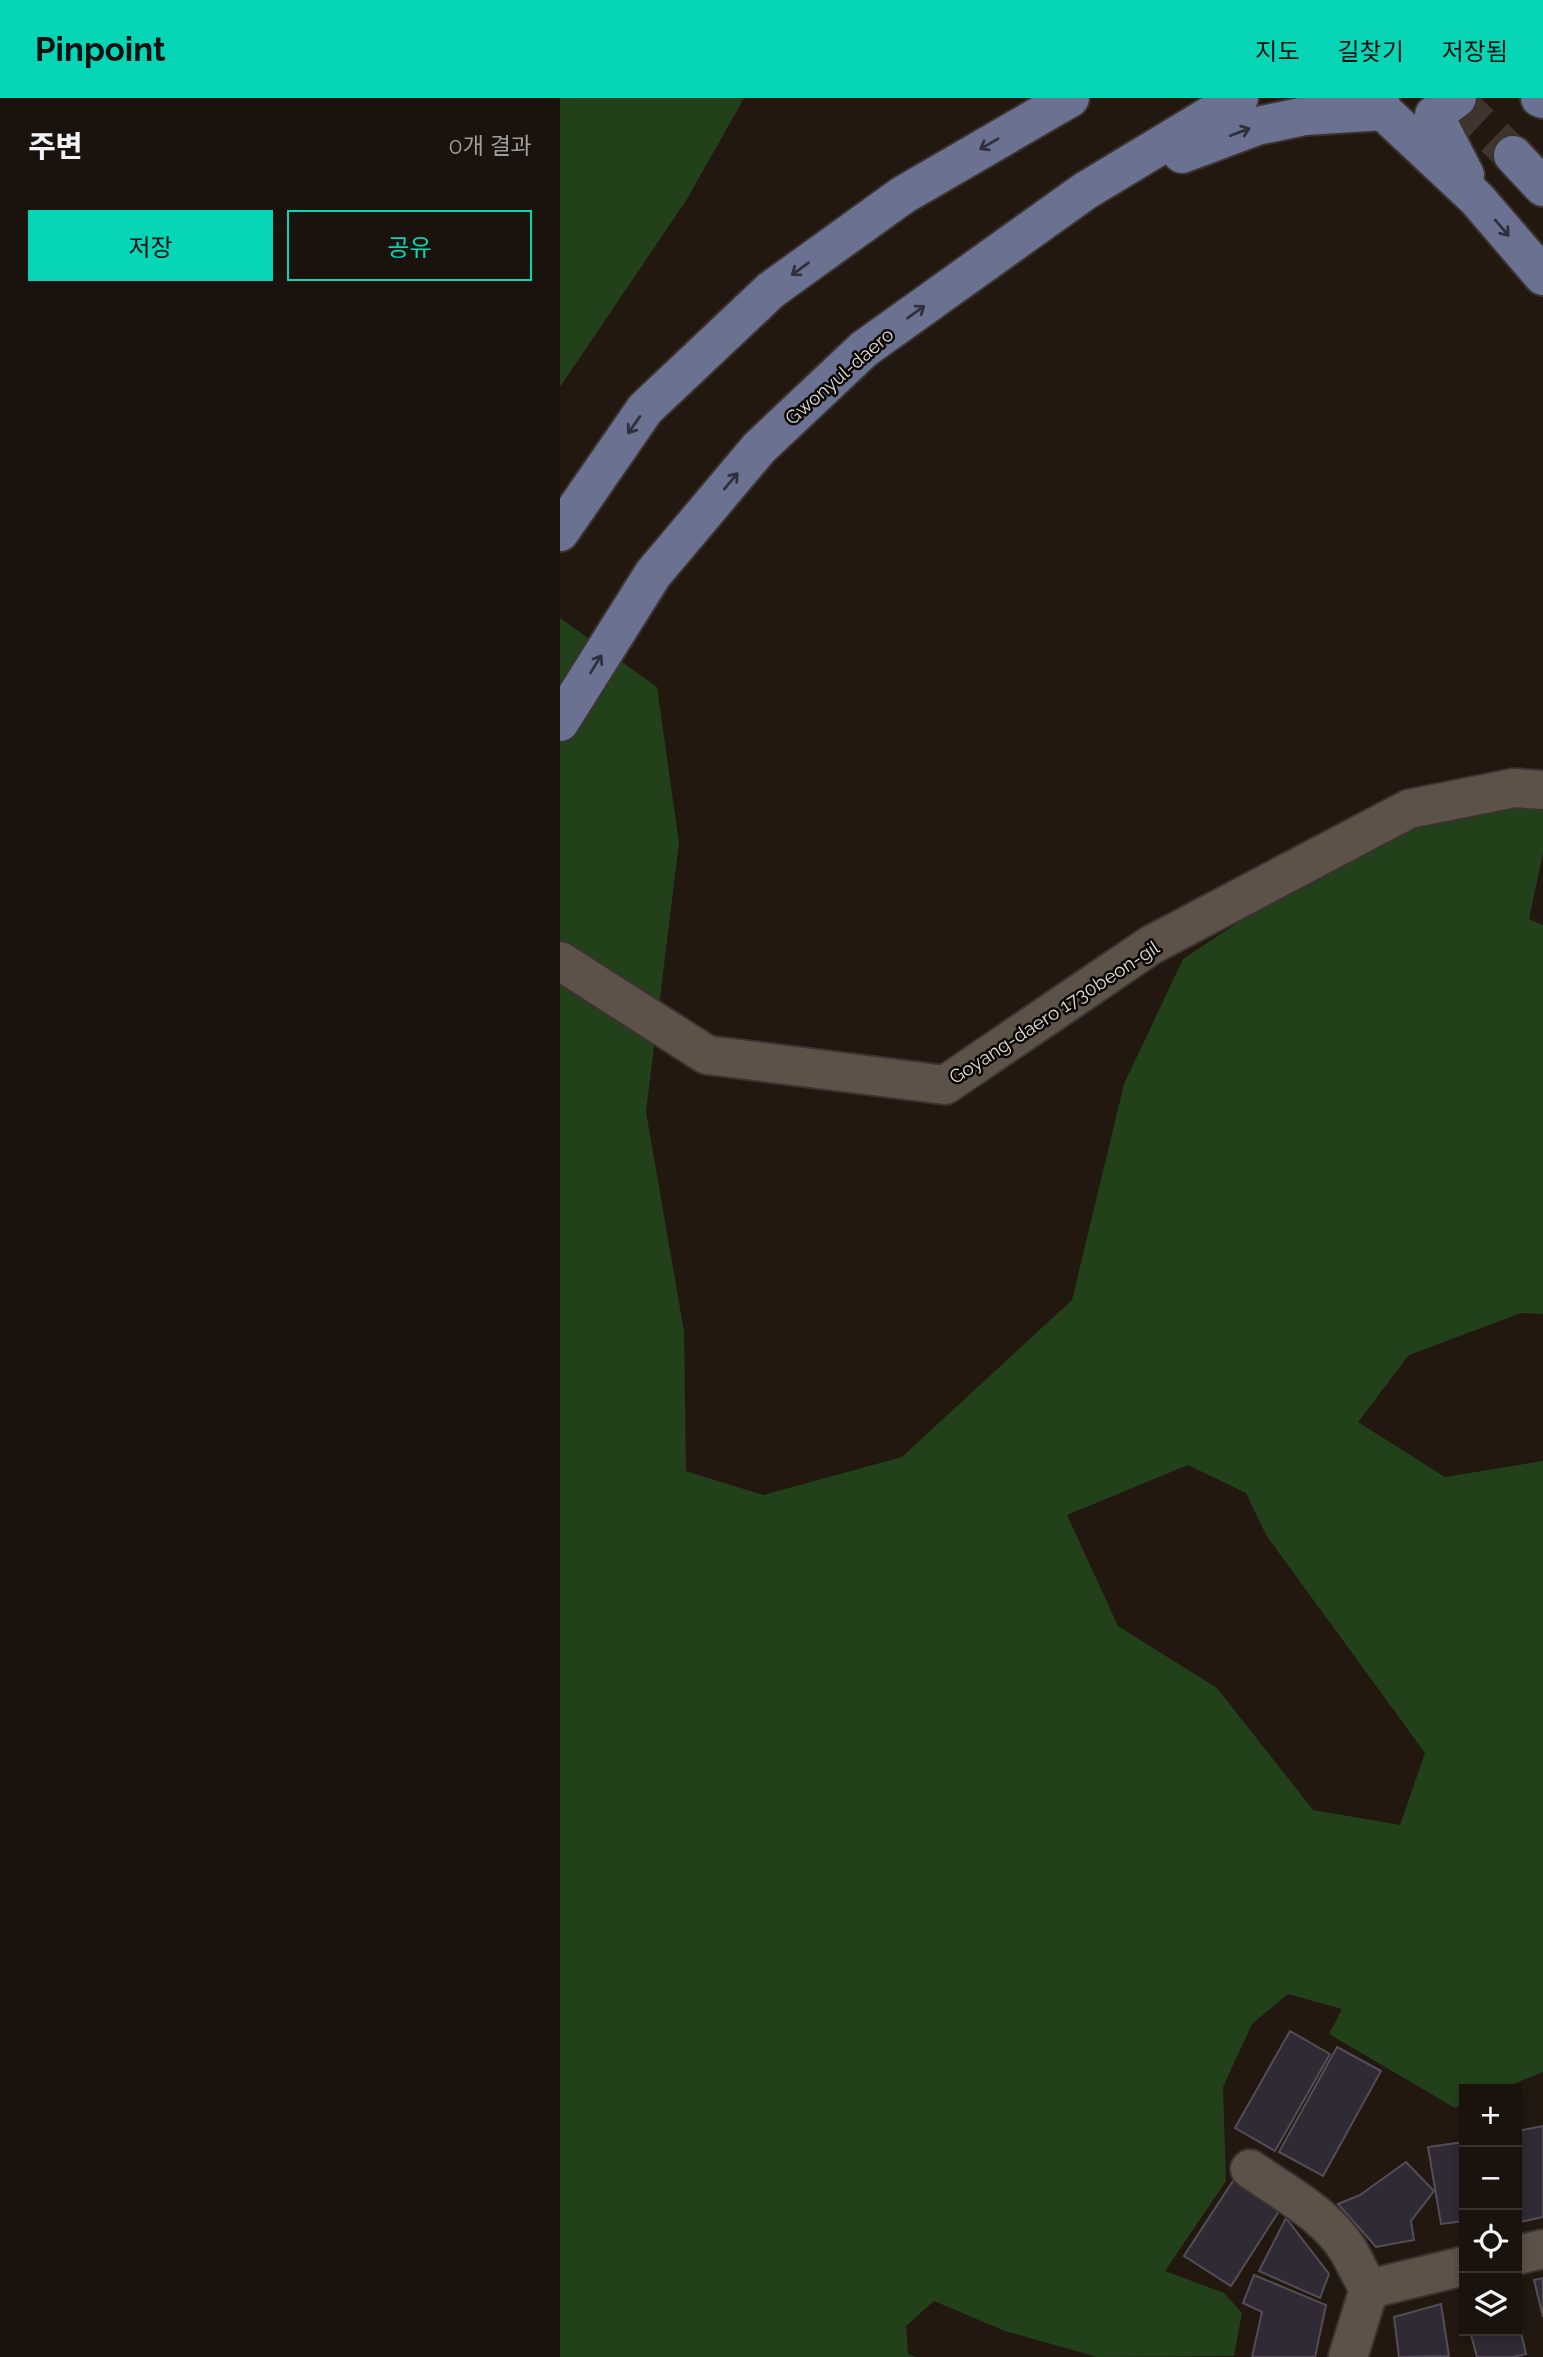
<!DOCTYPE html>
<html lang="ko">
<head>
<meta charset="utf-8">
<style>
	body { margin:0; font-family:Raleway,"Noto Sans KR",sans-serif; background:#27201a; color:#f1f3f6 }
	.controls { position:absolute; right:21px; bottom:21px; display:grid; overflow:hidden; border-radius:0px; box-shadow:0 4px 10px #0003 }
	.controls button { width:63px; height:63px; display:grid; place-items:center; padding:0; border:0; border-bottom:2px solid #38322d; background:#1a120c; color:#f1f3f6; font:35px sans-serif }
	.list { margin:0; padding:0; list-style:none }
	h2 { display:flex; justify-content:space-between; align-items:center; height:91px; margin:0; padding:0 28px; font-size:30px }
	h2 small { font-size:23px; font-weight:400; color:#9f9e9d }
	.actions { display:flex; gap:14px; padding:21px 28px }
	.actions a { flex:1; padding:16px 0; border:2px solid #06d5b6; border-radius:0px; text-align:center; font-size:24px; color:#06d5b6 }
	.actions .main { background:#06d5b6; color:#111 }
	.icon { flex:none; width:38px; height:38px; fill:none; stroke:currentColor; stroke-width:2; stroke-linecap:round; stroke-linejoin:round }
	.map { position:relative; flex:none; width:983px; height:2259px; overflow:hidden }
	header { display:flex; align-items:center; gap:42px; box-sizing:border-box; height:98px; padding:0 35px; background:#06d5b6; color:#111 }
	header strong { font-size:33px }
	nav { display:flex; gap:38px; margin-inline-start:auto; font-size:24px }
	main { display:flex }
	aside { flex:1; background:#1a120c }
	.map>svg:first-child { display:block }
	.green { fill:#224019; fill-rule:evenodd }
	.building { fill:#302a35; stroke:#544d58; stroke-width:2 }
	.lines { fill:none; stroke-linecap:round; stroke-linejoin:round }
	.major-tunnel { stroke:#3f352e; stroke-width:38; stroke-dasharray:38 19; stroke-linecap:butt }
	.minor-casing { stroke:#3a3330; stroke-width:42 }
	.major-casing { stroke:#3a3330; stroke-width:42 }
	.minor { stroke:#5d5248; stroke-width:38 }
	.major { stroke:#6b7191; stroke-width:38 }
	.oneway { stroke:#30303c }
	.labels { text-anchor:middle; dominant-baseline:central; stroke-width:5; stroke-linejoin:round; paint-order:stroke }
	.street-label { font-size:19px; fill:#e1dbd5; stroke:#080503 }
</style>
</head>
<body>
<header>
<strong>Pinpoint</strong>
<nav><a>지도</a><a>길찾기</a><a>저장됨</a></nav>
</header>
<main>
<aside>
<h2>주변<small>0개 결과</small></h2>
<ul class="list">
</ul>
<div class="actions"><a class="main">저장</a><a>공유</a></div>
</aside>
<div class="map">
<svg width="983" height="2259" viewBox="0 0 983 2259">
	<rect width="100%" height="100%" fill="#221810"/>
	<!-- green -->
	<g class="green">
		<path d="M0,0H184L127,101L0,289Z"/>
		<path d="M0,520L97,589L119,745L86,1014L124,1233L126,1373L203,1397L342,1359L512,1202L564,986L623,861L849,711L954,690L983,713V755L969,821L983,827V1216L961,1215L849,1257L798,1324L885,1379L983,1363V1974L941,1991H904V2006L895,2010L769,1936L782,1911L728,1896L692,1926L663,1989L666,2083L605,2173L664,2195L682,2215L674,2258L537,2259L445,2233L374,2203L346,2228L348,2256L356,2259H0ZM628,1367L686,1395L706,1437L865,1655L840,1727L753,1712L657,1590L558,1528L507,1417Z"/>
	</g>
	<!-- building -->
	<g class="building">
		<path d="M730,1933L770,1956L715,2053L675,2030Z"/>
		<path d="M777,1949L821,1973L763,2078L719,2054Z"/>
		<path d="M983,2028V2119L960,2124L957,2106V2033Z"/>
		<path d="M904,2044V2123L881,2126L868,2049Z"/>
		<path d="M846,2064L874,2093L851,2123L854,2142L816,2149L778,2106L800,2097Z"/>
		<path d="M673,2083L719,2113L671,2188L624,2158Z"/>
		<path d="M726,2120L769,2176L760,2200L699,2173Z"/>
		<path d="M694,2177L766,2207L755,2259H692L702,2214L683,2205Z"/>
		<path d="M983,2180V2219L974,2182Z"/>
		<path d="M881,2206L889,2258L839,2259L834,2219Z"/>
		<path d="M957,2217L966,2256L953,2259H917L910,2233H957Z"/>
	</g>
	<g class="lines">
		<!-- major-tunnel -->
		<path class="major-tunnel" d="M893,0L953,57"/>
		<defs>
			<g id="minor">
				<path d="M0,863L147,957L385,987L591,847L849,711L954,690L983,692"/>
				<path d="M690,2071C724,2095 766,2116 788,2152C795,2164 801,2178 809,2191"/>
				<path d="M957,2157L983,2151"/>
				<path d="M788,2259L809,2191L904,2168"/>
			</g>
			<g id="major">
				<path d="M819,0L823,13L917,101L983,178"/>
				<path d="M897,0L874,17L905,77"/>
				<path d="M980,0L983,1"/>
				<path d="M622,56L697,28L745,18L823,13"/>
				<path d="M953,57L983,89"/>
				<path d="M0,434L85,311L211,192L343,97L510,0"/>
				<path d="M0,624L93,476L199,350L304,251L525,93L679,0"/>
			</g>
		</defs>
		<!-- minor casing -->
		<use href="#minor" class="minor-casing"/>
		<!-- major casing -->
		<use href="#major" class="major-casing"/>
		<!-- minor -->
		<use href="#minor" class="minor"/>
		<!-- major -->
		<use href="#major" class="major"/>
	</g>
	<!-- one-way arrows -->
	<defs><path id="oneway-shaft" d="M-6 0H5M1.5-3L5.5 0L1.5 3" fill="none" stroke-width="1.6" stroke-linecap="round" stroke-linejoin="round" transform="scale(1.75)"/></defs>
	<g class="oneway">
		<use href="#oneway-shaft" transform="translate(680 34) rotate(-21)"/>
		<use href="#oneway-shaft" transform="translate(429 46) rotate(150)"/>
		<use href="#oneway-shaft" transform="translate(942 130) rotate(50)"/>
		<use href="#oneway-shaft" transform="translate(240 171) rotate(144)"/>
		<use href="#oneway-shaft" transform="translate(356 214) rotate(-36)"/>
		<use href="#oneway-shaft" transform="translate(74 327) rotate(125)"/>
		<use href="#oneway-shaft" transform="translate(171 383) rotate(-50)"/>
		<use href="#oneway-shaft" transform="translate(36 566) rotate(-58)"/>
	</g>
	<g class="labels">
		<!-- street labels -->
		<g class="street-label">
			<text transform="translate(279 278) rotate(-41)">Gwonyul-daero</text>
			<text transform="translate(494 914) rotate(-33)">Goyang-daero 1730beon-gil</text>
		</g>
	</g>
</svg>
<div class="controls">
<button>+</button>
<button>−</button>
<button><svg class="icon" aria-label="locate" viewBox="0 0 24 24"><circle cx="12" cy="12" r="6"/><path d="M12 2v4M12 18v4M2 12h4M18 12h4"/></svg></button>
<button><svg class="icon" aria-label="layers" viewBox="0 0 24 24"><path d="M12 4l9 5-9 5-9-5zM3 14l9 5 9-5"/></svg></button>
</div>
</div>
</main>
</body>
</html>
